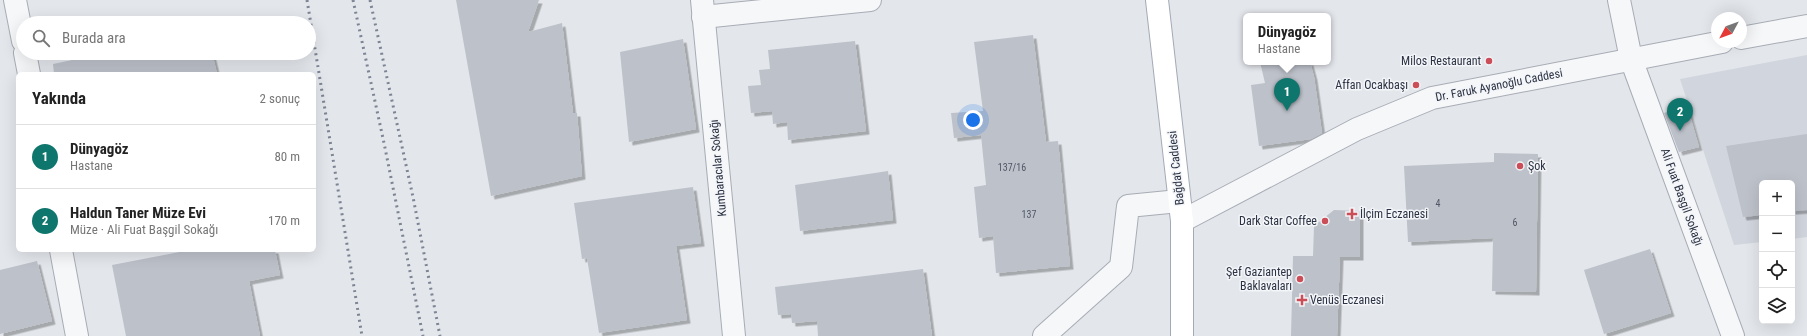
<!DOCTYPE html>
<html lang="tr">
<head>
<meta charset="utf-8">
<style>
	body { margin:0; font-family:"Roboto Condensed",sans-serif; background:#f2f2f2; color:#222 }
	.controls { position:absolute; right:12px; bottom:12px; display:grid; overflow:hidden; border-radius:6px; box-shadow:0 4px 16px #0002 }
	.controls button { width:36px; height:36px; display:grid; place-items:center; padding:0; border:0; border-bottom:1px solid #e0e0e0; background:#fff; color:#222; font:20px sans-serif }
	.compass { position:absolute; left:1711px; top:12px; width:36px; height:36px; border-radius:50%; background:#fff; box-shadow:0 4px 16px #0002; rotate:229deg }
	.you { position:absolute; left:973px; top:120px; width:14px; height:14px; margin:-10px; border:3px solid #fff; border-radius:50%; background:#1a73e8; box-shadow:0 0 0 6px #1a73e833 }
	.badge { display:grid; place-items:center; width:26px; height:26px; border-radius:50%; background:#0f766e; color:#fff; font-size:13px; font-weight:700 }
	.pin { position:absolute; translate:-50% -33px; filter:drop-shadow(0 1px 2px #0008) }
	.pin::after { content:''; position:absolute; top:21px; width:14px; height:12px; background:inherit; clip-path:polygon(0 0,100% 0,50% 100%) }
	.popup { position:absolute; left:1243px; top:13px; width:88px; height:52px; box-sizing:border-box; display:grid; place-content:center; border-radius:6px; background:#fff; filter:drop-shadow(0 1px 3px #0005); font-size:13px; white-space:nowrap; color:#767676 }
	.popup b { font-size:15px; color:#222 }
	.popup::after { content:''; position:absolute; left:50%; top:100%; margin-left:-8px; border:8px solid transparent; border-top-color:#fff }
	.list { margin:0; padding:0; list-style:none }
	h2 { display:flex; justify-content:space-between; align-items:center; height:52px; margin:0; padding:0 16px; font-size:17px }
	h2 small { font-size:13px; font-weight:400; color:#767676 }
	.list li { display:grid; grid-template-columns:26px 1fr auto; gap:12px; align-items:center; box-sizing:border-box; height:64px; padding:0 16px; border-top:1px solid #e0e0e0 }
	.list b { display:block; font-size:15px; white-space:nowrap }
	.list p { margin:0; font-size:13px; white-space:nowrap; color:#767676 }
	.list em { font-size:13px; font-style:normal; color:#767676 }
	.icon { flex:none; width:22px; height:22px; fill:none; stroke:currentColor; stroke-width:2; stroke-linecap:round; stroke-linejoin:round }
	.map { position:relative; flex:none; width:1807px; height:336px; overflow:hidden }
	.search { position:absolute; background:#fff; box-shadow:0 4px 16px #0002; left:16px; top:16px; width:300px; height:44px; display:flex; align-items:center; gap:10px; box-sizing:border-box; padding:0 14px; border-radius:22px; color:#767676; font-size:15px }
	.panel { position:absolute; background:#fff; box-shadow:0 4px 16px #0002; left:16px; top:72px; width:300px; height:180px; border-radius:6px }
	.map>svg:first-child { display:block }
	.built { fill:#d1d5dd }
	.building { fill:#bdc1ca; filter:url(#shadow) }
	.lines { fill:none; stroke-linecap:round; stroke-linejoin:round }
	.minor-casing { stroke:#a8acb5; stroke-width:24 }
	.major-casing { stroke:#a3a9b6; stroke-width:24 }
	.minor { stroke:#f6f7f9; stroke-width:22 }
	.major { stroke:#fff; stroke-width:22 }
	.rail { stroke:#7d8494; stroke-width:3; stroke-dasharray:2 4; stroke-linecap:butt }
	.poi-dot { fill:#cb4d58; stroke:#f3f5f8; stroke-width:1.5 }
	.labels { text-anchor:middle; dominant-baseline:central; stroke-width:3; stroke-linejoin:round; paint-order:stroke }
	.number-label { font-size:10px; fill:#505665 }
	.poi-label { font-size:12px; fill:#2b3243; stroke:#f3f5f8; text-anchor:end }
	.street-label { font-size:12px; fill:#2b3243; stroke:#f3f5f8 }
</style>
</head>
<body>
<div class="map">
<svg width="1807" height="336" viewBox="0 0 1807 336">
	<defs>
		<filter id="shadow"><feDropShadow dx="3.5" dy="3.5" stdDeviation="0" flood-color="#0004"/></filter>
	</defs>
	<rect width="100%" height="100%" fill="#e3e6eb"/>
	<!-- built -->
	<path class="built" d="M1807,55V237L1792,239V183H1762V242L1734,245L1680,79Z"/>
	<!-- building -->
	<g class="building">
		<path d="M456,0H539L528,32L562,23L573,113H577L582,176L491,196Z"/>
		<path d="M1033,35L1046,142L1058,141L1070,266L996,273L993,236L979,238L974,187L986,185L981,135L954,138L951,113L983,111L974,42Z"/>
		<path d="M683,39L696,129L629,142L620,52Z"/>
		<path d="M855,41L866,131L788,140L787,122L773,124L772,111L751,113L748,86L761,85L759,70L770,69L768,50Z"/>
		<path d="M106,53H212L217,74H54L53,64Z"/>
		<path d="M1260,62H1310L1314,77L1322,133L1311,139L1259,146L1251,85L1265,83Z"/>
		<path d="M1687,106L1699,147L1679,152L1664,113Z"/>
		<path d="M1807,134V210L1792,211V183H1762V215L1743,217L1726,146Z"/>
		<path d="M1494,153L1538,154L1536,292L1492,291L1493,238L1408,242L1404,166L1494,162Z"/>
		<path d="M888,171L893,220L800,231L795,185Z"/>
		<path d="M693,187L701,243L676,246L687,320L599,333L587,258L582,259L574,203Z"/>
		<path d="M1334,210L1360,211V257H1340L1337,336H1291L1293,256H1313L1314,226Z"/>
		<path d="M1650,249L1671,313L1604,334L1584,270Z"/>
		<path d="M190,250H275L280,275L249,281L260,336H126L112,265Z"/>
		<path d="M37,261L52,321L0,334V270Z"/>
		<path d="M923,269L932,336H818L817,321L792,323L791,314L778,315L775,287Z"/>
	</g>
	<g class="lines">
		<defs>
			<g id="minor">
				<path d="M15,0L23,41"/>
				<path d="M702,0L734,336"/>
				<path d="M1619,0L1631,59L1733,336"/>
				<path d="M703,17L870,0"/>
				<path d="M1741,38L1807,26"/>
				<path d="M25,53L29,74"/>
				<path d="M1182,221L1357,129L1432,98L1722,42"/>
				<path d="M61,250L77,336"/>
				<path d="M1044,336L1121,267L1128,206L1179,201"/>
			</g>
			<path id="major" d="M1157,0L1182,221V336"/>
		</defs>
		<!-- minor casing -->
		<use href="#minor" class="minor-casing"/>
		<!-- major casing -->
		<use href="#major" class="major-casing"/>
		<!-- minor -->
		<use href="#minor" class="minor"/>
		<!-- major -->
		<use href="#major" class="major"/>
		<!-- rail -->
		<g class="rail">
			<path d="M307,0L362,336"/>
			<path d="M353,0L384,143L423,336"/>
			<path d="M370,0L413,197L440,336"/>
		</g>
	</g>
	<!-- markers -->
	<g class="poi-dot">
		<circle cx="1489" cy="61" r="4"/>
		<circle cx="1416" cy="85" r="4"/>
		<circle cx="1520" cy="166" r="4"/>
		<path d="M1350 208h4v4h4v4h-4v4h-4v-4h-4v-4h4z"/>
		<circle cx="1325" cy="221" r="4"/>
		<circle cx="1300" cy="279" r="4"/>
		<path d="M1300 294h4v4h4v4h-4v4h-4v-4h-4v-4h4z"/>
	</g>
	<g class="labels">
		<!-- number labels -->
		<g class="number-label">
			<text x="1012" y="167">137/16</text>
			<text x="1438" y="203">4</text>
			<text x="1029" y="214">137</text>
			<text x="1515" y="222">6</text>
		</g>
		<!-- poi labels -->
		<g class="poi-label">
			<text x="1481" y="61">Milos Restaurant</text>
			<text x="1408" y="85">Affan Ocakbaşı</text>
			<text x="1528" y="166" text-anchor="start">Şok</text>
			<text x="1360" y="214" text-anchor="start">İlçim Eczanesi</text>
			<text x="1317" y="221">Dark Star Coffee</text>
			<text x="1292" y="272">Şef Gaziantep<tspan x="1292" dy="14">Baklavaları</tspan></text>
			<text x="1310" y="300" text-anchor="start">Venüs Eczanesi</text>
		</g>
		<!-- street labels -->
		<g class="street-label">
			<text transform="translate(1499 85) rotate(-11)">Dr. Faruk Ayanoğlu Caddesi</text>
			<text transform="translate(718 168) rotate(-95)">Kumbaracılar Sokağı</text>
			<text transform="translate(1176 168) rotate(-96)">Bağdat Caddesi</text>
			<text transform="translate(1682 197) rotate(70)">Ali Fuat Başgil Sokağı</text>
		</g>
	</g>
</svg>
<div class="controls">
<button>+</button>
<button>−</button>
<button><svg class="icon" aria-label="locate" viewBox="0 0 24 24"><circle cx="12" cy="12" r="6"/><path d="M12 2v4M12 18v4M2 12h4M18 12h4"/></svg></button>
<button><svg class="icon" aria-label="layers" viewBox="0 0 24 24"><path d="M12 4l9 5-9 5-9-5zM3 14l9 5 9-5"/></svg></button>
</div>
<svg class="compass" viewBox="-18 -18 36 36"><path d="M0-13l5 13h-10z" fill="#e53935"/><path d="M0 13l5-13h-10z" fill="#767676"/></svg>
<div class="you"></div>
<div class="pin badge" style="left:1287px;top:111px">1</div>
<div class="popup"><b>Dünyagöz</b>Hastane</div>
<div class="pin badge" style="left:1680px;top:131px">2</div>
<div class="search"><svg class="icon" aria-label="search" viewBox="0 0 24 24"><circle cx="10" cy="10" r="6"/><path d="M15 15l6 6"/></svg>Burada ara</div>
<section class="panel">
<h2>Yakında<small>2 sonuç</small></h2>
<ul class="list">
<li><span class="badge">1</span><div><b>Dünyagöz</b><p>Hastane</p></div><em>80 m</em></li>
<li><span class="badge">2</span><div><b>Haldun Taner Müze Evi</b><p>Müze · Ali Fuat Başgil Sokağı</p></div><em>170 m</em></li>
</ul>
</section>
</div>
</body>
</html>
